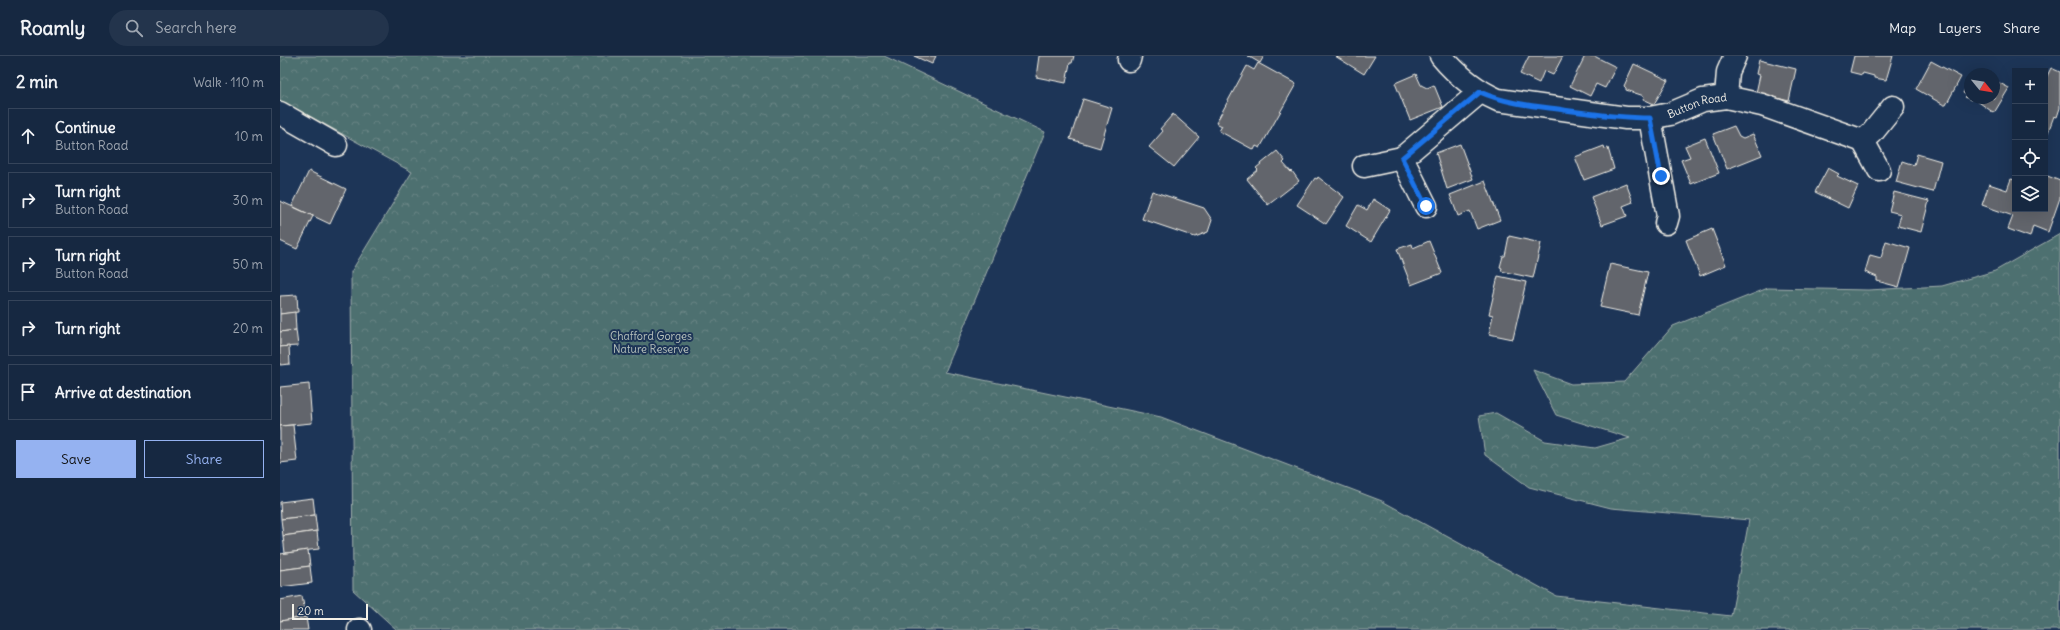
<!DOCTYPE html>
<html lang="en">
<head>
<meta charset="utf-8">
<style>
	body { margin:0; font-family:Delius,sans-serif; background:#23344c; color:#f1f3f6 }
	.controls { position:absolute; right:12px; top:12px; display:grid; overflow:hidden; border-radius:0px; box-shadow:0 4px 16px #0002 }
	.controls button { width:36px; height:36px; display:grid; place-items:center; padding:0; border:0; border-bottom:1px solid #35445a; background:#162841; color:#f1f3f6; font:20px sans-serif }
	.compass { position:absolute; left:1684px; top:12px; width:36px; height:36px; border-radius:50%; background:#162841; box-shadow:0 4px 16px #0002; rotate:120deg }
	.scale { position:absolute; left:12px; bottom:10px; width:76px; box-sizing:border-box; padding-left:4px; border:2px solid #f4f1e8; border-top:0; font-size:11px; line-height:14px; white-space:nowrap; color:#f4f1e8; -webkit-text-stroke:3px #1d3557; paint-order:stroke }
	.stop { position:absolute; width:12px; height:12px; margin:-9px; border:3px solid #1a73e8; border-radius:50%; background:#fff }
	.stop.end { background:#1a73e8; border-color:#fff; box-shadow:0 1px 4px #0008 }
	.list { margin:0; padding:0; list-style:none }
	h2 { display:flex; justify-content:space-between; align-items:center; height:52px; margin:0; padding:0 16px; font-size:17px }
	h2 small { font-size:13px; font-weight:400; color:#9ea6b1 }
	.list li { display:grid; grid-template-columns:26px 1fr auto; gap:12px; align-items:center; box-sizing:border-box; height:56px; margin:0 8px 8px; padding:0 8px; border:1px solid #35445a; border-radius:0px }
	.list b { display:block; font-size:15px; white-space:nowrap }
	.list p { margin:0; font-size:13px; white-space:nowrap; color:#9ea6b1 }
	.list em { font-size:13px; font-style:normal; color:#9ea6b1 }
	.actions { display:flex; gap:8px; padding:12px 16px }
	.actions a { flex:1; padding:9px 0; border:1px solid #95b2f1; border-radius:0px; text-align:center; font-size:14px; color:#95b2f1 }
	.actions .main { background:#95b2f1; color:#111 }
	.icon { flex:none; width:22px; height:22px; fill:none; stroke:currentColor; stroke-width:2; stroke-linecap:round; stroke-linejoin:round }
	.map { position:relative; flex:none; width:1780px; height:574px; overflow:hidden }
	header { display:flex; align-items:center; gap:24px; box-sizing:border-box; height:56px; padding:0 20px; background:#162841; border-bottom:1px solid #35445a }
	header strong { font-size:19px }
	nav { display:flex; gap:22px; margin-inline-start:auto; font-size:14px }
	.search { width:280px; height:36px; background:#23344c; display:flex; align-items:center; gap:10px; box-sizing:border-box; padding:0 14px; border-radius:22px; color:#9ea6b1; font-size:15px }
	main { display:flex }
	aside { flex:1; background:#162841 }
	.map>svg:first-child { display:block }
	.forest { fill:url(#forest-crowns); stroke:#a1b0ac }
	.building { fill:#62656c; stroke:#f4f1e8 }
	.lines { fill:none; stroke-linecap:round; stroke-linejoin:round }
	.minor-casing { stroke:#f4f1e8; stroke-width:25 }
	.minor { stroke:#1d3557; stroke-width:22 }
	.route { stroke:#1a73e8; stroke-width:5 }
	.labels { text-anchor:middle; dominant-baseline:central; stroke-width:4; stroke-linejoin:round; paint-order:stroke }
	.street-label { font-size:11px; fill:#f4f1e8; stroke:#1d3557 }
	.park-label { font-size:11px; fill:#bac4be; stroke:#1d3557 }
</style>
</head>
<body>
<header>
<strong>Roamly</strong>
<div class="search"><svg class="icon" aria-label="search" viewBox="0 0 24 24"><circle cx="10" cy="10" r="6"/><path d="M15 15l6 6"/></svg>Search here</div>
<nav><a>Map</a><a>Layers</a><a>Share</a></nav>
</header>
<main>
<aside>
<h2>2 min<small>Walk · 110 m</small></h2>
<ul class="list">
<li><svg class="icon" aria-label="ahead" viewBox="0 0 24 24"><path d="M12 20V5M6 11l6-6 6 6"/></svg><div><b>Continue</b><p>Button Road</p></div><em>10 m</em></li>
<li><svg class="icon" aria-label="right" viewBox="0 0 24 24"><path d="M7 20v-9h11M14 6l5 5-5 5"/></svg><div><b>Turn right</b><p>Button Road</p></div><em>30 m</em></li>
<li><svg class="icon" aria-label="right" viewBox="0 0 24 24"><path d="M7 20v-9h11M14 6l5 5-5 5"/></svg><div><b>Turn right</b><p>Button Road</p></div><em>50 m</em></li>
<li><svg class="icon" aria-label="right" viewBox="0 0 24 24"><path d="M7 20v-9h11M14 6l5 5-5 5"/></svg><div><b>Turn right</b></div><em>20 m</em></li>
<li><svg class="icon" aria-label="arrive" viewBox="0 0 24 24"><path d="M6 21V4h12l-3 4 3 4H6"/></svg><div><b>Arrive at destination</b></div></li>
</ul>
<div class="actions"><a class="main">Save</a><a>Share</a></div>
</aside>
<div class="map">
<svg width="1780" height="574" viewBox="0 0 1780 574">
	<defs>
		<pattern id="forest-crowns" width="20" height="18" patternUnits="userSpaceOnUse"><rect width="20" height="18" fill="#4e6f6f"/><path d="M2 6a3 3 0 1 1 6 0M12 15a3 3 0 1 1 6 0" fill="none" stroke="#688484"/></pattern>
	</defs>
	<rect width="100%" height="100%" fill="#1d3557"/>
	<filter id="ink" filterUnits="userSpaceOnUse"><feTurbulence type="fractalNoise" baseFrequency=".025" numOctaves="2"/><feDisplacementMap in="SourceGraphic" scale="8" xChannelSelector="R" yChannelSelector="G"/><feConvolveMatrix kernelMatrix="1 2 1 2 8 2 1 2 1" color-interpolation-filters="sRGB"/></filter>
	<g filter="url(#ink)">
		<!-- forest -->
		<path class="forest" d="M0,0H604L765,76L665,316L881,361L1102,445L1276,540L1451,560L1469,464L1331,452L1249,431L1205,399L1199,360L1216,357L1265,385L1315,392L1350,382L1276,359L1253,314L1291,328L1344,326L1393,270L1488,232L1588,234L1662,230L1715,215L1780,178V574H117L73,534L71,216L132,116L0,44Z"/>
		<!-- building -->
		<g class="building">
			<path d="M634,0H656L652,8Z"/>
			<path d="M759,0H794L792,7H790L786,27L756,21Z"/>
			<path d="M968,0H984L980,7Z"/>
			<path d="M1055,0H1095L1084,18Z"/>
			<path d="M1249,0H1283L1273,19L1264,15L1259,27L1240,18Z"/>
			<path d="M1305,0H1314L1336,11L1325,32L1316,28L1310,40L1290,30Z"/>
			<path d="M1574,0H1613L1606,24L1594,22V20L1583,17L1582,19L1570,16Z"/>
			<path d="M1479,4L1516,13L1509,45L1476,37L1480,19L1476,18Z"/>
			<path d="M1651,5L1681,21L1666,49H1664L1636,33Z"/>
			<path d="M978,7L1016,28L980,92L976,90L974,94L939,75L942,70L936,67L967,10L974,14Z"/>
			<path d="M1354,8L1388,24L1374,48L1363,43L1364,40L1346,34V32L1344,30Z"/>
			<path d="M1771,12L1780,16V52L1777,61L1774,60L1767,79L1765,78V24Z"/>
			<path d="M1136,18L1141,29L1147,32L1154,29L1163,51L1130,64L1115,27Z"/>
			<path d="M1690,24V42H1714V24L1729,32L1714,57L1693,42L1691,44L1685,41L1687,39L1683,37Z"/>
			<path d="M803,43L832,52L820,92L790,83Z"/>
			<path d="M893,58L919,81L894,111L869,91L883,75L880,73Z"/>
			<path d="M1454,70L1459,80L1463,82L1473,78L1482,99L1447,113L1433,78Z"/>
			<path d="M1425,82L1439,117L1411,128L1401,104L1410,101L1405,90Z"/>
			<path d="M1180,88L1193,123L1167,133L1156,97Z"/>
			<path d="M1324,90L1325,93L1328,92L1334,113L1304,124L1295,101Z"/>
			<path d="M997,95L1005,105L1003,107L1011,116L1012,115L1019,125L988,149L967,123L978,114L976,112Z"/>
			<path d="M1637,98L1661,105L1653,136L1616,126L1622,105L1634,109Z"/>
			<path d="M1548,112L1559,118L1557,120L1578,130L1568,152L1535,136Z"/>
			<path d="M29,115L66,133L50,168L12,150Z"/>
			<path d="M1765,119L1780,125V142L1768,176L1753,170L1750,181L1728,173L1733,160L1702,149L1709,128L1727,134L1731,123L1735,124V153H1765Z"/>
			<path d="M1038,121L1064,141L1046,168L1017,149L1035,122L1037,123Z"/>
			<path d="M1205,125L1220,164L1197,173L1190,155L1178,160L1170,139Z"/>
			<path d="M1346,127L1353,146L1343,150L1347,160L1322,169L1311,141Z"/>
			<path d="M872,135L924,152L932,164L928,176L915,181L862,163Z"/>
			<path d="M1614,136L1649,145L1641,176L1618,170L1621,158L1609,155Z"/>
			<path d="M1093,143L1110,154L1091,186L1066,170L1078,149L1087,154Z"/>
			<path d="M0,145L33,160L17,193L0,185Z"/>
			<path d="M1432,173L1446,209L1420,220L1406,184Z"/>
			<path d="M1229,180L1261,187L1253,222L1221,215L1222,212L1220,211L1223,200H1225Z"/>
			<path d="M1149,185L1162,217L1131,229L1117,193L1132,188L1133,192Z"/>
			<path d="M1606,185L1630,192L1619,231L1597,225V221L1585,216L1590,199L1601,202Z"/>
			<path d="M1330,208L1368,216L1358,259L1320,251Z"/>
			<path d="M1218,220L1246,226L1233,283L1209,278L1213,259L1209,258Z"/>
			<path d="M17,239L18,256L0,258V240Z"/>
			<path d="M15,256L16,274L0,276V258Z"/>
			<path d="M16,274L18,290L0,291V276Z"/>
			<path d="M9,290L10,308L0,309V291Z"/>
			<path d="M29,328L32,367L0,370V331Z"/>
			<path d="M13,369L17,405L0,407V370Z"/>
			<path d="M33,442L35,459L1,463L0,446Z"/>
			<path d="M35,459L37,475L3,480L1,463Z"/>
			<path d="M37,475L39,493L5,497L3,480Z"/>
			<path d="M28,494L30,510L0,514V498Z"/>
			<path d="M30,510L32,527L0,531V514Z"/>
			<path d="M22,540L26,561L0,565V544Z"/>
			<path d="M26,561L28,574H0V565Z"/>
		</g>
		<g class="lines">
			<defs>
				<g id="minor">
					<path id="s1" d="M1161,0C1177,19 1195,34 1218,44L1346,62H1370L1390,58L1423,44L1446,41L1482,49L1583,85"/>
					<path d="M849,4L850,0"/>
					<path d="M1446,41L1448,16L1455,0"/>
					<path d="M0,57L56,89"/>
					<path d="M1370,62L1388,160L1386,167"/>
					<path d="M1122,102L1200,36"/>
					<path d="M1084,110L1122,102L1146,150"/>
					<path d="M1599,114L1583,85L1592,77L1613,51"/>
					<path d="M79,574H80"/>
				</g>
			</defs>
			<!-- minor casing -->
			<use href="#minor" class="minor-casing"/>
			<!-- minor -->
			<use href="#minor" class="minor"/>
		</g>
	</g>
	<g class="lines" filter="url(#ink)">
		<!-- route -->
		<path class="route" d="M1146,150L1122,102L1200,36C1227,48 1256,50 1284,54C1313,58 1341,62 1370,62L1381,120"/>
	</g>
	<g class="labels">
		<!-- street labels -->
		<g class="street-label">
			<text stroke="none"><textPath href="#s1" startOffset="275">Button Road</textPath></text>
		</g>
		<!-- park labels -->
		<g class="park-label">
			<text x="371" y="280">Chafford Gorges<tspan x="371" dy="13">Nature Reserve</tspan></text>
		</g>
	</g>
</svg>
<div class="controls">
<button>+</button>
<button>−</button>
<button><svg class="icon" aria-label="locate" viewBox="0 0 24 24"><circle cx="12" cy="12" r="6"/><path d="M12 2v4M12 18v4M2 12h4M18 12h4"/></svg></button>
<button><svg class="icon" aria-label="layers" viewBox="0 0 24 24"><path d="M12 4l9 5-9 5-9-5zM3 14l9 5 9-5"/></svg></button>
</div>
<svg class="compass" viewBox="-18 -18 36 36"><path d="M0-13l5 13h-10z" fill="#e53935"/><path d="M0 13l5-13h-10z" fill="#9ea6b1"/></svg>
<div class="scale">20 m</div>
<div class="stop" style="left:1146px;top:150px"></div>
<div class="stop end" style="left:1381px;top:120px"></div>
</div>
</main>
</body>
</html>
